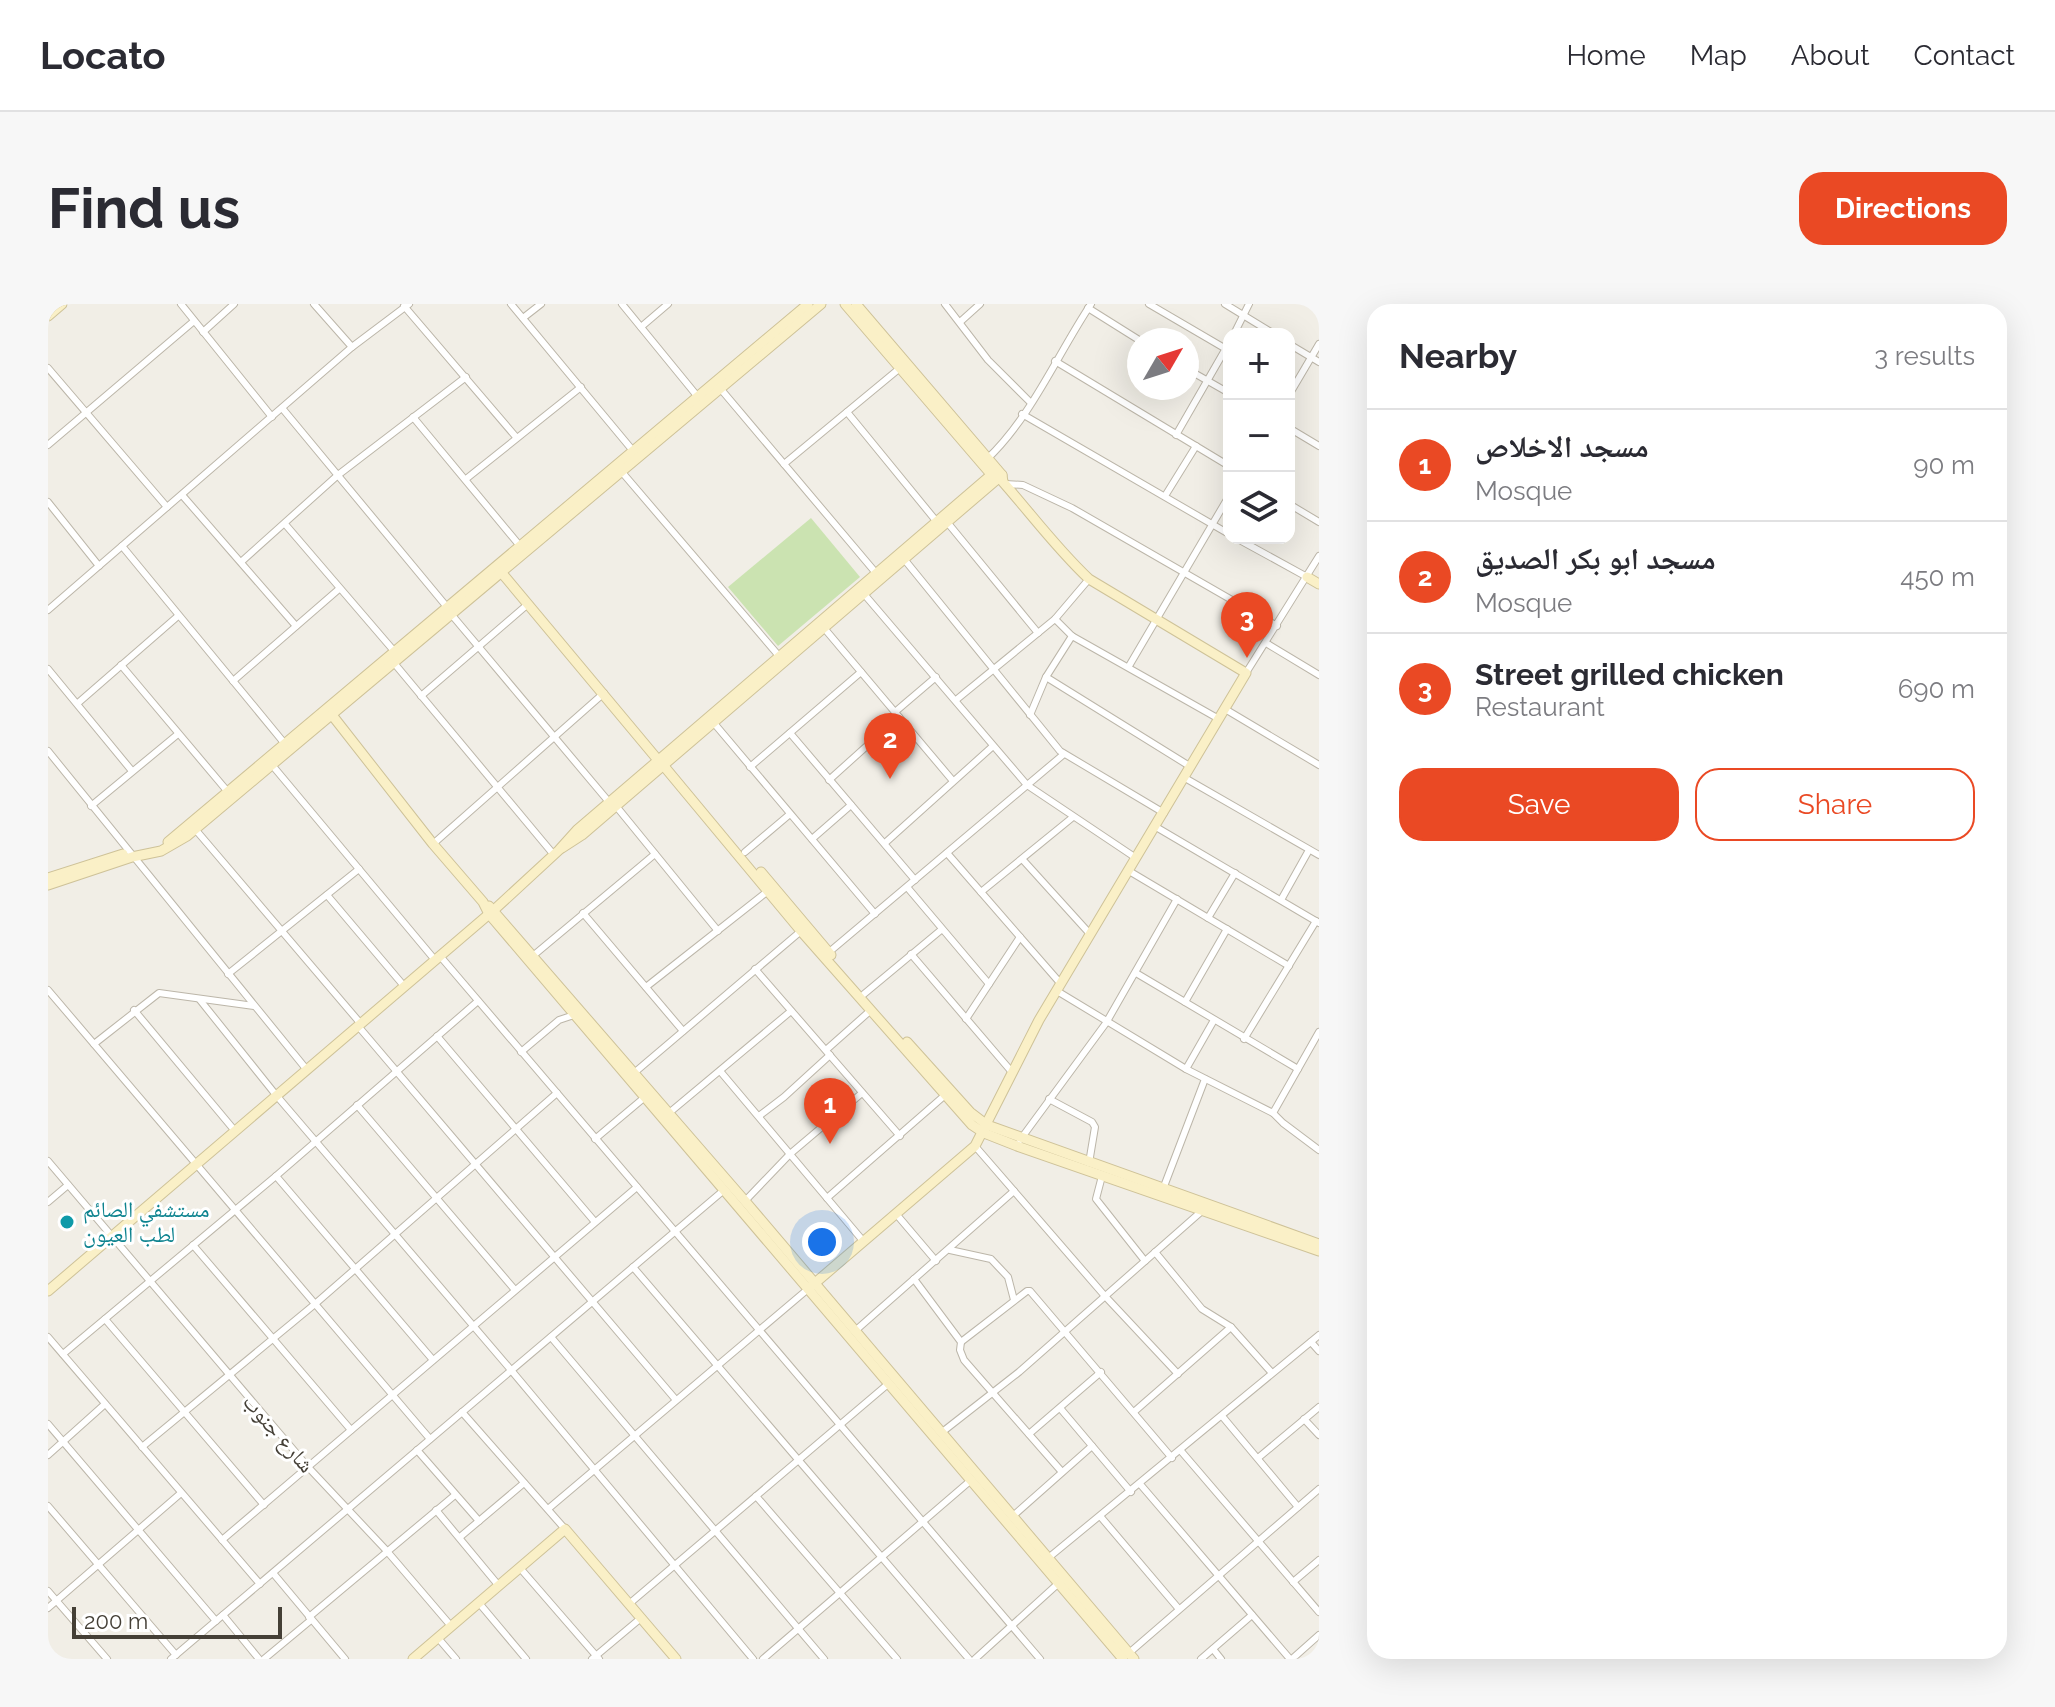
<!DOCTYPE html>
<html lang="en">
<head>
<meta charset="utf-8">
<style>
	body { margin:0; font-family:Raleway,"Noto Naskh Arabic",sans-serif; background:#f7f7f7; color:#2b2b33 }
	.controls { position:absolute; right:24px; top:24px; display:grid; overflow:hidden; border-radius:16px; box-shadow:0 8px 32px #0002 }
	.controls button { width:72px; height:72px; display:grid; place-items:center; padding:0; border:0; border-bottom:2px solid #e1e1e2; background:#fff; color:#2b2b33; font:40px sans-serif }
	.compass { position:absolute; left:1079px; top:24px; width:72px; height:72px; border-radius:50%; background:#fff; box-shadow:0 8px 32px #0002; rotate:51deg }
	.scale { position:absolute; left:24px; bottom:20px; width:210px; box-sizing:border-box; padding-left:8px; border:4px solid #443f36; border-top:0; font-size:22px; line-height:28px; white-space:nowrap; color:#443f36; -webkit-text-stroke:6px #fff; paint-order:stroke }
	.you { position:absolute; left:774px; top:938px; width:28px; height:28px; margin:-20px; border:6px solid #fff; border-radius:50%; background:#1a73e8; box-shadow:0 0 0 12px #1a73e833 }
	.badge { display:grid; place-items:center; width:52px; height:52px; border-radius:50%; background:#ea4924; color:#fff; font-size:26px; font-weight:700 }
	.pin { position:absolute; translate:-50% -66px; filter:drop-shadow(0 2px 4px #0008) }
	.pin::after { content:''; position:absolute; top:42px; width:28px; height:24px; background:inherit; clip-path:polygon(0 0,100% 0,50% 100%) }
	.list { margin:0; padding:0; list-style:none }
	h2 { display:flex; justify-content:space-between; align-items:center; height:104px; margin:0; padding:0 32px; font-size:34px }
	h2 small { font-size:26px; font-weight:400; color:#7c7c81 }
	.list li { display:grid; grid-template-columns:52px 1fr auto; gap:24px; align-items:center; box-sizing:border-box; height:112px; padding:0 32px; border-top:2px solid #e1e1e2 }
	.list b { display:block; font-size:30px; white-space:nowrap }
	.list p { margin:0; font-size:26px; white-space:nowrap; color:#7c7c81 }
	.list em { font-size:26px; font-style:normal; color:#7c7c81 }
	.actions { display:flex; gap:16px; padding:24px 32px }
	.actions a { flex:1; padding:18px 0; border:2px solid #ea4924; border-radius:24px; text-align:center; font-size:28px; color:#ea4924 }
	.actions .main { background:#ea4924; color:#fff }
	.icon { flex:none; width:44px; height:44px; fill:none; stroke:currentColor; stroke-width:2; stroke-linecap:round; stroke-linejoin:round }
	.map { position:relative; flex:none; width:1271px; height:1355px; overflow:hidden; border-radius:24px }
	header { display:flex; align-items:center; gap:48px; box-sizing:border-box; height:112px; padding:0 40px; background:#fff; border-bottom:2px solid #e1e1e2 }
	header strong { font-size:38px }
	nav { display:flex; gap:44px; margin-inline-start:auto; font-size:28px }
	.intro { display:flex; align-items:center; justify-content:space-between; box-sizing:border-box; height:192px; padding:0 48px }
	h1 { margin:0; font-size:56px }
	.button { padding:20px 36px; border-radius:24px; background:#ea4924; color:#fff; font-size:28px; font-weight:700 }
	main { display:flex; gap:48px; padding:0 48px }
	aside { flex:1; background:#fff; border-radius:24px; box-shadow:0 8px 32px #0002 }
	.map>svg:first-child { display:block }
	.green { fill:#cbe3b1 }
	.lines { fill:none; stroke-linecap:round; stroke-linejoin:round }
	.street-casing { stroke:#bcb6a9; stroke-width:8 }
	.secondary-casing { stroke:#cec298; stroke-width:11 }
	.street { stroke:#fff; stroke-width:6 }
	.secondary { stroke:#faf0c7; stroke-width:9 }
	.culture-dot { fill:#0f9aa8; stroke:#fff; stroke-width:3 }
	.labels { text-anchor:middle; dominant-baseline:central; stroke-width:6; stroke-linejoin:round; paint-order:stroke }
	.culture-label { font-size:22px; fill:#0d838f; stroke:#fff; text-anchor:start }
	.street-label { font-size:22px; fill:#443f36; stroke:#fff }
</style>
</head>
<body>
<header>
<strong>Locato</strong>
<nav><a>Home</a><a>Map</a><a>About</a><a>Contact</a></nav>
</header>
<div class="intro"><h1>Find us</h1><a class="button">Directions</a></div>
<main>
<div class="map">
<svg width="1271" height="1355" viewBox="0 0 1271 1355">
	<rect width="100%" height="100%" fill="#f1eee6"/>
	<!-- green -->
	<path class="green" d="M763,214L812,273L730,342L680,283Z"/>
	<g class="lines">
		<defs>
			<g id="street">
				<path d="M133,0L224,113"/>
				<path d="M266,0L304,43"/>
				<path d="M463,0L586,148"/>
				<path d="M574,0L650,93"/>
				<path d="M897,0L940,56L982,98"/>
				<path d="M1101,0L1178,45"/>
				<path d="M1177,0L1226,30"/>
				<path d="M356,2L468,133"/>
				<path d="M1040,4L1091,36"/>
				<path d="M475,14L493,0"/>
				<path d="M912,18L932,0"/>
				<path d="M593,23L620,0"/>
				<path d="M155,28L186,0"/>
				<path d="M1186,30L1201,0"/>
				<path d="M1241,40L1271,58"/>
				<path d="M1007,57L1181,162"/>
				<path d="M0,64L119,203"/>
				<path d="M1139,65L1181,89"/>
				<path d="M671,83L828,269"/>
				<path d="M1241,91L1271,40"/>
				<path d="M234,104L399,303"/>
				<path d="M799,108L889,218"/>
				<path d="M974,110L1181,230"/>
				<path d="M365,113L472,242"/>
				<path d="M1241,124L1271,142"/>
				<path d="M1128,131L1181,39"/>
				<path d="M0,141L146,17"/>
				<path d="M938,156C983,114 1009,51 1043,0"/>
				<path d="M736,160L852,64"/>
				<path d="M573,167L731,352"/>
				<path d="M418,175L533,83"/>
				<path d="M957,180L975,181L1024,204L1229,322"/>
				<path d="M134,191L248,322"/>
				<path d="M1117,192L1148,142"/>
				<path d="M0,198L51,262"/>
				<path d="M1241,200L1271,218"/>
				<path d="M899,218L990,329"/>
				<path d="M237,220L346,347"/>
				<path d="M1188,234L1259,273"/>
				<path d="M74,242L237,440"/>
				<path d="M856,255L1012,447L1116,509"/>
				<path d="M193,258L290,171L418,73"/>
				<path d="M816,290L979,481L1088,554"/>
				<path d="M0,306L304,43L361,0"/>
				<path d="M403,310L561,498"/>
				<path d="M1007,315L1024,332L1171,415"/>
				<path d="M776,324L905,477"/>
				<path d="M1218,339L1271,371"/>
				<path d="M346,359L506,551"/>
				<path d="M73,361L180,488"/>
				<path d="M1081,362L1181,192"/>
				<path d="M0,365L84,467"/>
				<path d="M1198,369L1271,252"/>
				<path d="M998,373L1143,463"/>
				<path d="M185,377L291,285"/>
				<path d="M373,392L480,300"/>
				<path d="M908,396L1007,315L1041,275"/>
				<path d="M30,399L130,312"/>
				<path d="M1177,405L1271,461"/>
				<path d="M847,408L888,373"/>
				<path d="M982,411L998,373L1024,332"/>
				<path d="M665,418L827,610"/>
				<path d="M742,429L867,576"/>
				<path d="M0,447L259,766"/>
				<path d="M224,461L387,656"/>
				<path d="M702,463L813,368"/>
				<path d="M1137,474L1271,551"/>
				<path d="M781,476L851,413"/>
				<path d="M43,502L130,430"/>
				<path d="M568,502L670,627"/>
				<path d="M1108,523L1271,619"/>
				<path d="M147,525L313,720"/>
				<path d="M764,535L803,501"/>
				<path d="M837,539L945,442"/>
				<path d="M385,540L556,389"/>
				<path d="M697,548L742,510"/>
				<path d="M899,549L1013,680"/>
				<path d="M975,556L1042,630"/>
				<path d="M1081,567L1241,662"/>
				<path d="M859,583L941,680"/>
				<path d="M933,588L1025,513"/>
				<path d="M279,591L356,682"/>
				<path d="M1233,596L1261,546"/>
				<path d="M535,609L635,727"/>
				<path d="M1160,614L1187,569"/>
				<path d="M780,649L1016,450"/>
				<path d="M863,650L963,767"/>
				<path d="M486,651L607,550"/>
				<path d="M392,652L992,1355"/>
				<path d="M707,665L852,832"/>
				<path d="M1088,669L1250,765"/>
				<path d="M180,670L311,565"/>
				<path d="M598,683L720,587"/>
				<path d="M0,686L382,1135"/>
				<path d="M1009,687L1138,765L1225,809L1235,819L1271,846"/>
				<path d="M816,690L893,626"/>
				<path d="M152,696L228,791L463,1066L705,1355"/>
				<path d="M1137,698L1179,625"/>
				<path d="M86,706L187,827"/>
				<path d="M918,715L972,633"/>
				<path d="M310,722L628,1096"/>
				<path d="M389,732L547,918"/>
				<path d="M1196,735L1268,617"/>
				<path d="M46,740L111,689L206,702"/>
				<path d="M778,746L823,706"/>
				<path d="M473,748L511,716L526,711"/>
				<path d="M1138,765L1166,716"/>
				<path d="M672,767L816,938"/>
				<path d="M586,769L753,627"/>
				<path d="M1001,795L1044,818L1047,823L1041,859"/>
				<path d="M309,801L467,986"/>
				<path d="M621,809L743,707"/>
				<path d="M1225,809L1271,728"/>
				<path d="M711,812L736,793L782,751"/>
				<path d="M547,835L597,793"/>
				<path d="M972,836L1058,719L1129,595"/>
				<path d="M927,842L1056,991L1130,1070"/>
				<path d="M0,857L260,1163L338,1246L403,1322"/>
				<path d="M228,872L385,1056"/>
				<path d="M1054,872L1048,895L1097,957"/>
				<path d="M1115,885L1157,775"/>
				<path d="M779,894L896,792"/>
				<path d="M697,897L742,850L814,789"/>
				<path d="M0,898L20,881"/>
				<path d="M849,911L888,957"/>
				<path d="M145,941L303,1126"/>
				<path d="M902,946L943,955L960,973L966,996"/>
				<path d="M1107,948L1154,1005L1183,1023L1224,1069"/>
				<path d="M585,963L921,1355"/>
				<path d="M866,975L913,1038L912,1046L916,1056L1014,1168"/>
				<path d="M57,1015L216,1201"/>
				<path d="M807,1027L966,887"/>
				<path d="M0,1033L212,1280"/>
				<path d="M503,1033L776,1355"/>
				<path d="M913,1038L979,987H982L1124,1154"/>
				<path d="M1263,1038L1271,1047"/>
				<path d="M15,1050L228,872L430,697"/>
				<path d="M1012,1104L1083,1188"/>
				<path d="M1087,1107L1183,1023"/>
				<path d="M414,1108L517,1225"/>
				<path d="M1174,1112L1250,1203"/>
				<path d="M1256,1115L1271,1131"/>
				<path d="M0,1120L168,1317"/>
				<path d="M893,1129L971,1068L1155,906"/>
				<path d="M981,1130L1053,1068"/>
				<path d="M94,1143L267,1000L509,789"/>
				<path d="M369,1146L431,1217"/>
				<path d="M1133,1147L1271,1308"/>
				<path d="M0,1151L57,1100"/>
				<path d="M1210,1154L1271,1103"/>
				<path d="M1092,1180L1242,1355"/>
				<path d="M708,1192L849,1355"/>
				<path d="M0,1202L128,1351"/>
				<path d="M500,1205L760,985"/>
				<path d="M388,1206L451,1282"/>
				<path d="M965,1212L1044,1142"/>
				<path d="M1052,1212L1130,1304"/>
				<path d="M412,1233L476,1179"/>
				<path d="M174,1236L589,883"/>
				<path d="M999,1255L1271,1031"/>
				<path d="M472,1264L551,1355"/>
				<path d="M225,1269L297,1355"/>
				<path d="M1245,1278L1271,1256"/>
				<path d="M0,1287L59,1355"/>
				<path d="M431,1299L478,1355"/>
				<path d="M581,1300L840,1080"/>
				<path d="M0,1304L133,1189"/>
				<path d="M175,1311L211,1355"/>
				<path d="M261,1313L407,1191"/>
				<path d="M390,1334L408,1355"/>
				<path d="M1165,1345L1173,1355"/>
				<path d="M1081,1349L1271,1185"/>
				<path d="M123,1355L676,886"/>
				<path d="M216,1355L263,1316"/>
				<path d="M544,1355L593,1314"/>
				<path d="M715,1355L922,1177"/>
				<path d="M927,1355L1013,1277"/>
				<path d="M1153,1355L1204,1311"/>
				<path d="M1244,1355L1271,1331"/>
			</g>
			<g id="secondary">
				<path d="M797,0L948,176"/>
				<path d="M0,12L14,0"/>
				<path d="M453,268L610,456"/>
				<path d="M1259,273L1271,280"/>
				<path d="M284,411L385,540L435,598L441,610L1075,1355"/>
				<path d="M615,461L753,627L924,821L936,829L969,842L1271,947"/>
				<path d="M120,538L760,0"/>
				<path d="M514,544L534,531L954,171"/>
				<path d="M713,568L783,651"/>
				<path d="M0,574L75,550"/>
				<path d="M0,581L84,553L113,547L139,532L773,0"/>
				<path d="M441,602L697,897L1086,1355"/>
				<path d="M859,738L922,808L939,821L1271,940"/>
				<path d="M760,985L927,842L991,716L1198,369L1041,275C1009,245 984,211 955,178L954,171L808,0"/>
				<path d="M0,987L447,605L511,546L529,526L949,166"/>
				<path d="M365,1355L517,1225L628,1355"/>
			</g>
		</defs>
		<!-- street casing -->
		<use href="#street" class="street-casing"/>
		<!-- secondary casing -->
		<use href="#secondary" class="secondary-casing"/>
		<!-- street -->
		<use href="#street" class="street"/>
		<!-- secondary -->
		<use href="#secondary" class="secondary"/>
	</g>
	<!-- markers -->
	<circle class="culture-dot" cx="19" cy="918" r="8"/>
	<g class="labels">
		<!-- culture labels -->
		<g class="culture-label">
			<text x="35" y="905">مستشفي الصائم<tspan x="35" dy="25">لطب العيون</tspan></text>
		</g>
		<!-- street labels -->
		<g class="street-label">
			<text transform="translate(231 1129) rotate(49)">شارع جنوب</text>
		</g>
	</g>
</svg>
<div class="controls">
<button>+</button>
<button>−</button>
<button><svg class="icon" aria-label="layers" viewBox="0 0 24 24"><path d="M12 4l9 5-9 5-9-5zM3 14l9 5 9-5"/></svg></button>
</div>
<svg class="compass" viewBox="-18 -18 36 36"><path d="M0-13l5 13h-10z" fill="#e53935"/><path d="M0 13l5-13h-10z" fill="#7c7c81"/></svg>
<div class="scale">200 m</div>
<div class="you"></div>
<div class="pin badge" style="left:782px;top:840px">1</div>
<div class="pin badge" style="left:842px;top:475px">2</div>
<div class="pin badge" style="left:1199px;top:354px">3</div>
</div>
<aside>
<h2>Nearby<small>3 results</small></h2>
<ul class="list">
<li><span class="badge">1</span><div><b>مسجد الاخلاص</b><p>Mosque</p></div><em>90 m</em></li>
<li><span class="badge">2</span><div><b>مسجد ابو بكر الصديق</b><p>Mosque</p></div><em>450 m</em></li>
<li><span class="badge">3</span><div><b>Street grilled chicken</b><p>Restaurant</p></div><em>690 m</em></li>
</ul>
<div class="actions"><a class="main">Save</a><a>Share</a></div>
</aside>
</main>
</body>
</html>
